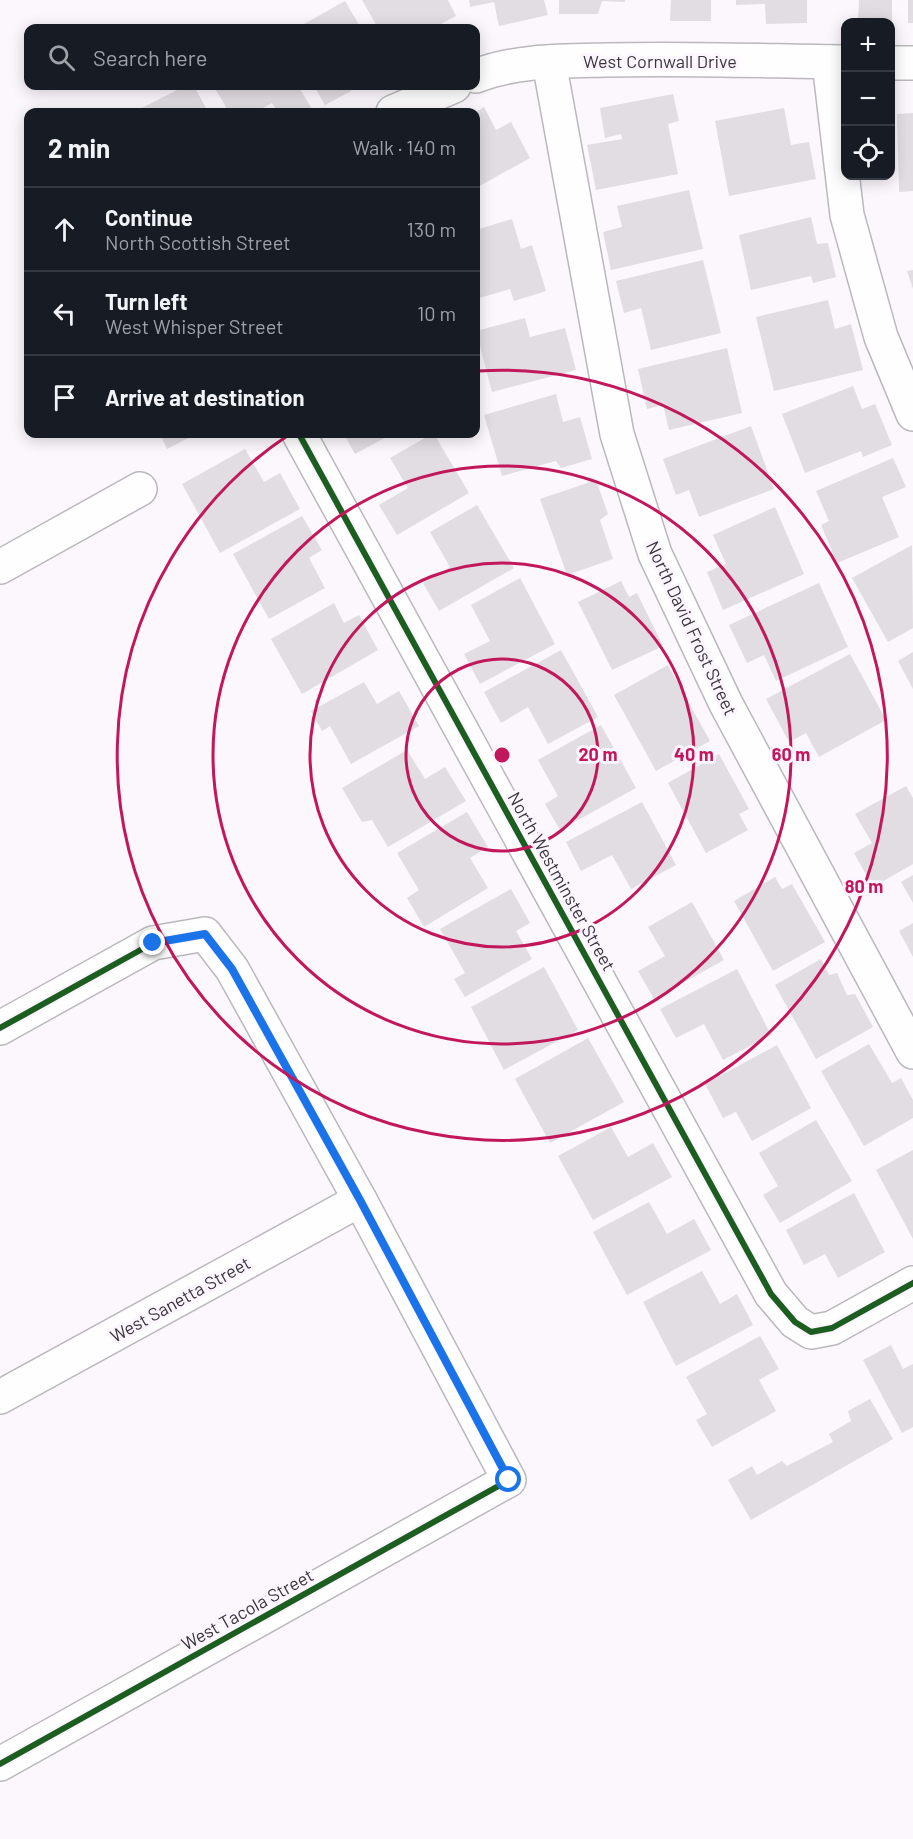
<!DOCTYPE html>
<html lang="en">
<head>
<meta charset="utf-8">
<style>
	body { margin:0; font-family:Barlow,sans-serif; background:#242831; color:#f1f3f6 }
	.controls { position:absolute; right:18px; top:18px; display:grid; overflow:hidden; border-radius:12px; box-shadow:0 3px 15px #0003 }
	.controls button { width:54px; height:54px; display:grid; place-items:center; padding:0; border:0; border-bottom:2px solid #363941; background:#171b24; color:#f1f3f6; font:30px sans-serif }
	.stop { position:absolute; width:18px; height:18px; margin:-14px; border:4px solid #1a73e8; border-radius:50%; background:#fff }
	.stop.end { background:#1a73e8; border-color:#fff; box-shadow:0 2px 6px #0008 }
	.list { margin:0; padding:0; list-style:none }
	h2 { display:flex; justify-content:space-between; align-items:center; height:78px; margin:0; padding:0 24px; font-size:26px }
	h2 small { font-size:20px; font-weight:400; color:#9ea1a6 }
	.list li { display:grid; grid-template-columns:39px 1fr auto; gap:18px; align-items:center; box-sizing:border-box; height:84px; padding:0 24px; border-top:2px solid #363941 }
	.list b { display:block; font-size:22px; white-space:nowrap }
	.list p { margin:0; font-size:20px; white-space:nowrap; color:#9ea1a6 }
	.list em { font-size:20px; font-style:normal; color:#9ea1a6 }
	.icon { flex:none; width:33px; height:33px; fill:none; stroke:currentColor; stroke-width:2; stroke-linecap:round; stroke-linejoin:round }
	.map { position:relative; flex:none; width:913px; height:1839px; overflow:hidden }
	.search { position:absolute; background:#171b24; box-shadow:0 3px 15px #0003; left:24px; top:24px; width:456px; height:66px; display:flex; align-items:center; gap:15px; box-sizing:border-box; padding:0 21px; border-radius:12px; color:#9ea1a6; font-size:22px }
	.panel { position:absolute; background:#171b24; box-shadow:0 3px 15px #0003; left:24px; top:108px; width:456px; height:330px; border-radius:12px }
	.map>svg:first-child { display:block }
	.building { fill:#e1dde2 }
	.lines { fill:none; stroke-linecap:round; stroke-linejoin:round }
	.street-casing { stroke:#bbb8bd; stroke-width:36 }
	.street { stroke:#fefeff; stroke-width:33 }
	.cycleway-casing { stroke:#fcf5ff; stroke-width:10 }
	.cycleway { stroke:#1b5e20; stroke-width:6 }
	.route { stroke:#1a73e8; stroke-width:8 }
	.ring { fill:none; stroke:#c2185b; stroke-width:3 }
	.labels { text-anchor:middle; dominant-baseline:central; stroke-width:6; stroke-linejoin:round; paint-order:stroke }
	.street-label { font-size:18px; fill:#39363b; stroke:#fcf5ff }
	.centre { fill:#c2185b; stroke:#fcf5ff; stroke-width:3 }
	.ring-label { font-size:18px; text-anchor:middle; font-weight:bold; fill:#c2185b; stroke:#fcf5ff; stroke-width:6; stroke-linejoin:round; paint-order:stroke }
</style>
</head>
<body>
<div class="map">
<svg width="913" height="1839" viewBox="0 0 913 1839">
	<rect width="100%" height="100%" fill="#fbf7fd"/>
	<!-- building -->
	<g class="building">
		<path d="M362,0H448L456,16L433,28H378Z"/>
		<path d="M469,0H544L548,15L499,26L494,2L470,7Z"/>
		<path d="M559,0H625V2L602,1L598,14H559Z"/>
		<path d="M671,0H711V21H670Z"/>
		<path d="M736,0H807V23L766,24L765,4L736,5Z"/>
		<path d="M859,0H892V22H858Z"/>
		<rect x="908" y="0" width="5" height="23"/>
		<path d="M345,1L361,28H297Z"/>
		<path d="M185,86H194L208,112H134Z"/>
		<path d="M216,86H298L314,112H278L272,103L256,112H229L214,87Z"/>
		<path d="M314,86H348L351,91L325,105Z"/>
		<path d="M673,94L679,121L668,124L678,174L596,190L587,145L622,139L621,134L605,138L600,108Z"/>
		<path d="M484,107L496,130L511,122L530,158L476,188V112Z"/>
		<path d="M784,108L791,145L809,142L816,179L729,196L715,121Z"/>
		<path d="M913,113V191L899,192L897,114Z"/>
		<path d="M689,190L703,249L611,270L603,232L622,227L617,206Z"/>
		<path d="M811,217L817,244L828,243L836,277L813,283L811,276L751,290L739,235Z"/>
		<path d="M512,219L521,249L532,245L546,291L514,301L510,289L476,299V230Z"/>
		<path d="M703,260L721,333L651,350L641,308L624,313L616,281Z"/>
		<path d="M913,270V289L907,271Z"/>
		<path d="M828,300L835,329L851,324L863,370L774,391L756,317Z"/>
		<path d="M525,318L530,337L565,328L576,370L492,392L476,331Z"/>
		<path d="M727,348L742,413L669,430L663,405L647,409L638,369Z"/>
		<path d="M853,386L862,409L875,404L892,445L863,457L861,451L805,473L782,414Z"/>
		<path d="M556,394L563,422L580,417L592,459L561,468L556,461L502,476L484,415Z"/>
		<path d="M751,426L774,489L699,517L689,490L676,495L663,459Z"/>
		<path d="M160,434H196L167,449Z"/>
		<path d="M344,434H392L355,454Z"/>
		<path d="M432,434H434L469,493L397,535L379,505L408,488L390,458Z"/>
		<path d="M245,449L264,482L280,473L300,509L220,553L182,484Z"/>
		<path d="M893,458L906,487L882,497L899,537L837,563L821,525L829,521L816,491Z"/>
		<path d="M596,480L608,514L600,520L613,559L567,575L540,499Z"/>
		<path d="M477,505L514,568L439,611L423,583L450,567L430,532Z"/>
		<path d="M775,507L804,574L723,610L707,572L726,564L713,535Z"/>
		<path d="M302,516L322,550L309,558L325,588L269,619L233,554Z"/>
		<path d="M912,545L913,628L888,642L852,578Z"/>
		<path d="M520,578L555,644L480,684L464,654L490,641L471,605Z"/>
		<path d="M621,581L629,597L637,593L663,646L612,670L578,602Z"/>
		<path d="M819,583L848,647L776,681L764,655L747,663L729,625Z"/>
		<path d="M334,603L344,623L359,615L378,650L302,694L271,639Z"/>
		<path d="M561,650L598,717L548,744L528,707L501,723L484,692Z"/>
		<path d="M913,652V689L898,661Z"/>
		<path d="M850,654L886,720L819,757L806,733L789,742L766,699Z"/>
		<path d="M668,665L710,741L656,771L614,695Z"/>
		<path d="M364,682L377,704L399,691L419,726L351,764L330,726L322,731L311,711Z"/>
		<path d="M601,725L636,788L560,830L545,804L558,796L538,760Z"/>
		<path d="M407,750L425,779L445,767L466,801L388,847L372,820L362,822L342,788Z"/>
		<path d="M719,754L749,809L739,814L748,830L706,853L668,783Z"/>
		<path d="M906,786L913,798V864L873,887L854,853L872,843L855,814Z"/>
		<path d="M642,802L676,865L631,889L612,855L581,871L566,842Z"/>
		<path d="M467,812L488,847L470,858L488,888L424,927L407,898L419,890L397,853Z"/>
		<path d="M913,875V903L901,882Z"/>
		<path d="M775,877L782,889L792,884L825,942L773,971L734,901Z"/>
		<path d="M511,889L530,923L516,931L532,959L465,997L454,979L465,973L440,929Z"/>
		<path d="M692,902L724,960L654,999L638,971L665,956L648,927Z"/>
		<path d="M913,923V957L899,931Z"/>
		<path d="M821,959L829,975L837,973L847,995L855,994L873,1027L816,1059L775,985Z"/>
		<path d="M544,967L578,1030L504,1070L471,1007Z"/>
		<path d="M737,969L771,1035L723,1060L704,1024L676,1038L660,1009Z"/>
		<path d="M588,1038L624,1102L550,1143L515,1079Z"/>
		<path d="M869,1044L892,1083L901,1078L913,1100V1118L864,1146L821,1071Z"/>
		<path d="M777,1045L811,1108L752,1141L736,1112L723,1118L705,1084Z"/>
		<path d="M816,1120L852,1181L780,1223L763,1195L778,1186L759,1153Z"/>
		<path d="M611,1127L628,1157L653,1143L672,1177L593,1220L558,1156Z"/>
		<path d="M913,1150V1239L876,1170Z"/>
		<path d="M854,1193L885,1252L838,1278L825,1254L804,1265L786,1230Z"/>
		<path d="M649,1202L667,1234L694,1219L711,1250L627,1295L593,1232Z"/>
		<path d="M702,1271L720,1304L737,1294L753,1325L676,1366L643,1302Z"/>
		<path d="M760,1336L779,1369L759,1380L776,1411L712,1447L696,1420L707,1414L686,1377Z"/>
		<path d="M891,1345L903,1369L913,1364V1427L902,1433L863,1360Z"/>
		<path d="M870,1399L893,1439L751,1520L728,1480L752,1466L757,1475L782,1461L787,1466L833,1442L829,1434L851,1421L848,1411Z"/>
	</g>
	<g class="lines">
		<defs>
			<g id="street">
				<path d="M549,62L617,434L655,554L726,704L913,1052"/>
				<path d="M829,62L847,215L881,337L913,414"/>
				<path d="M890,63H913"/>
				<path d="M476,76C516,60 563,61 607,60C686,58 766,61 846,62"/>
				<path d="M393,112L454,86"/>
				<path d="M299,434L771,1294L795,1322L811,1332L832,1328L913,1283"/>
				<path d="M0,567L140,489"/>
				<path d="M0,1028L153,943L205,934L232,969L360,1200L509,1480L0,1764"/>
				<path d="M0,1397L360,1200"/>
			</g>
		</defs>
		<!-- street casing -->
		<use href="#street" class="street-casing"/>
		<!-- street -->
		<use href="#street" class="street"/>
		<defs>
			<g id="cycleway">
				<path d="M299,434L771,1294L795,1322L811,1332L832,1328L913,1283"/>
				<path d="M0,1028L153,943L205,934L232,969L360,1200L509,1480L0,1764"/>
			</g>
		</defs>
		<!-- cycleway casing -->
		<use href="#cycleway" class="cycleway-casing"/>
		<!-- cycleway -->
		<use href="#cycleway" class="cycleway"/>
	</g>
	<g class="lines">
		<!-- route -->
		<path class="route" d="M153,943L205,934L232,969L360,1200L509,1480"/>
	</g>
	<!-- distance rings -->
	<g class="ring">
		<circle cx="502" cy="755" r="96"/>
		<circle cx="502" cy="755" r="192"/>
		<circle cx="502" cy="755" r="289"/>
		<path d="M478 371A385 385 0 1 1 290 434"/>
	</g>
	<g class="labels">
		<!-- street labels -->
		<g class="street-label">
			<text x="660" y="61">West Cornwall Drive</text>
			<text transform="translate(692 628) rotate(65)">North David Frost Street</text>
			<text transform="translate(562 881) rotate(61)">North Westminster Street</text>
			<text transform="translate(180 1299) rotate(-29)">West Sanetta Street</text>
			<text transform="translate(247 1609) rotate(-29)">West Tacola Street</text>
		</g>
	</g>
	<circle cx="502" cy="755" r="9" class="centre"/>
	<g class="ring-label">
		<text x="598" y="761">20 m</text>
		<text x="694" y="761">40 m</text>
		<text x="791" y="761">60 m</text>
		<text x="864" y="893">80 m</text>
	</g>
</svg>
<div class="controls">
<button>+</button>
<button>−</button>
<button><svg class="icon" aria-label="locate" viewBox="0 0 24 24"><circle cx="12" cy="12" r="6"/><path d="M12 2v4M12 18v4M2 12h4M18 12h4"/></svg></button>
</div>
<div class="stop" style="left:509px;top:1480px"></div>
<div class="stop end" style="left:153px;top:943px"></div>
<div class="search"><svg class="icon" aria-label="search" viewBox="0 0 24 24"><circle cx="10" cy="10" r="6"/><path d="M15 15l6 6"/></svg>Search here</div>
<section class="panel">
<h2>2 min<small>Walk · 140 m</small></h2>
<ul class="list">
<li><svg class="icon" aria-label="ahead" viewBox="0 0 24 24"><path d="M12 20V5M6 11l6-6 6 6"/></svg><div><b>Continue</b><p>North Scottish Street</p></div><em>130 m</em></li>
<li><svg class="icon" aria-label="left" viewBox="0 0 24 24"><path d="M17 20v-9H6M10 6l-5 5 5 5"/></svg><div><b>Turn left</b><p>West Whisper Street</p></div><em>10 m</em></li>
<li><svg class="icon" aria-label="arrive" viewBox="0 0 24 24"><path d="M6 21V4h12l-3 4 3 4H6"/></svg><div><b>Arrive at destination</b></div></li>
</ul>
</section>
</div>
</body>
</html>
